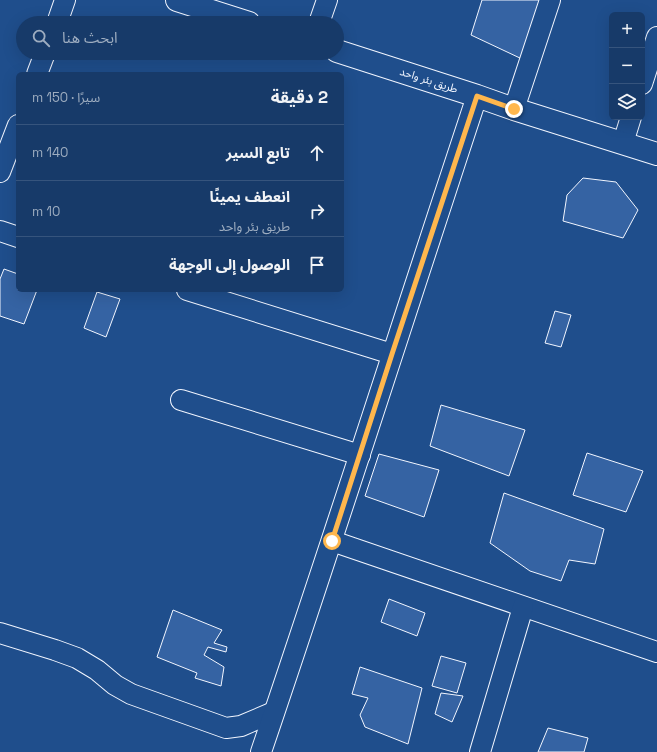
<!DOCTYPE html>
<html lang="ar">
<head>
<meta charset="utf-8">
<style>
	body { margin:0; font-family:"Space Grotesk","Noto Sans Arabic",sans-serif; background:#244571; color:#f1f3f6; direction:rtl }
	.controls { position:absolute; right:12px; top:12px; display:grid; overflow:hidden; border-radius:6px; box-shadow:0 4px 16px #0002 }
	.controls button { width:36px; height:36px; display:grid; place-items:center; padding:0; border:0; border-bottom:1px solid #36547d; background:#173a69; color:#f1f3f6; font:20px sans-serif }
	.stop { position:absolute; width:12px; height:12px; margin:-9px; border:3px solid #ffb74d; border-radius:50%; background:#fff }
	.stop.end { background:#ffb74d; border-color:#fff; box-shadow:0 1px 4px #0008 }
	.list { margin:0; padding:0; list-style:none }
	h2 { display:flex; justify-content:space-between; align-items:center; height:52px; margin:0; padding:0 16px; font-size:17px }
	h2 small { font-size:13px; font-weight:400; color:#9eadc0 }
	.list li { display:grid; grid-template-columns:26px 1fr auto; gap:12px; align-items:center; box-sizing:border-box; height:56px; padding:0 16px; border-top:1px solid #36547d }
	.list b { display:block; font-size:15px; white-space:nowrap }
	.list p { margin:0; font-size:13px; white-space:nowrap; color:#9eadc0 }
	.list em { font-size:13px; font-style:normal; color:#9eadc0 }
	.icon { flex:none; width:22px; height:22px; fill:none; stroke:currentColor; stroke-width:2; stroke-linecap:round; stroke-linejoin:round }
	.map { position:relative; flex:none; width:657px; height:752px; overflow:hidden; direction:ltr }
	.search { position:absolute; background:#173a69; box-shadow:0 4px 16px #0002; left:16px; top:16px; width:328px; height:44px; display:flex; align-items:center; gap:10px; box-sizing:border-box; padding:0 14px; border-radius:22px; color:#9eadc0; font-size:15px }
	.panel { position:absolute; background:#173a69; box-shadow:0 4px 16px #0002; left:16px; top:72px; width:328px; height:220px; border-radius:6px; direction:rtl }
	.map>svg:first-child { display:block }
	.building { fill:#3563a3; stroke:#f2f6ff }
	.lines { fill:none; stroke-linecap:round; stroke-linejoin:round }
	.street-casing { stroke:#f2f6ff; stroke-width:22 }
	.secondary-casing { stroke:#f2f6ff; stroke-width:24 }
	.street { stroke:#1f4e8c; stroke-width:20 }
	.secondary { stroke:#1f4e8c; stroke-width:22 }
	.route { stroke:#ffb74d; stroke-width:5 }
	.labels { text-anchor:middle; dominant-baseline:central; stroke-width:3; stroke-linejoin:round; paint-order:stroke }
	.street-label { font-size:11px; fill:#f2f6ff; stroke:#1f4e8c }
</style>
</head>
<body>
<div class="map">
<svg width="657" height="752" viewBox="0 0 657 752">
	<rect width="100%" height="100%" fill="#1f4e8c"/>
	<!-- building -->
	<g class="building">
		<path d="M482,0H542L522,59L471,35Z"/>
		<path d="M583,178L616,182L638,210L623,238L563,221L567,195Z"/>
		<path d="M4,269L18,274V290H37L24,324L0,316V279Z"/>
		<path d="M97,292L120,299L106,337L84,328Z"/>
		<path d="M555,311L571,315L561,347L545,343Z"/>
		<path d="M441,405L525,430L509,476L430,446Z"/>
		<path d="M587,453L643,471L626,512L573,495Z"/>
		<path d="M379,454L439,470L424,517L365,496Z"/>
		<path d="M504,493L604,529L595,564L569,560L561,581L530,571L490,543Z"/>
		<path d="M389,599L425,613L417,636L381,622Z"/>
		<path d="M173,610L222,630L214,643L227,647L226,652L208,647L204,655L224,667L221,686L195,678L197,673L157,657Z"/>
		<path d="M441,656L466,663L457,693L432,686Z"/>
		<path d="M360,667L422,688L408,744L365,727L360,715L368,698L352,694Z"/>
		<path d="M441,693L463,696L452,722L435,714Z"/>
		<path d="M548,728L588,738L584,752H538Z"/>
	</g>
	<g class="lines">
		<defs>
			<g id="street">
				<path d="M57,23L65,0"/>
				<path d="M319,23L327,0"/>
				<path d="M37,74L45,53"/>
				<path d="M642,84L657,37"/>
				<path d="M514,109L550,0"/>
				<path d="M623,143L631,117"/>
				<path d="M0,172L18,125"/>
				<path d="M0,231L18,237"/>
				<path d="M187,290L392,354"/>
				<path d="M181,400L360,455"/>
				<path d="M332,541L657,652"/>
				<path d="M0,633L55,650L77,658L97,670L115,685L131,694L226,728L241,726L274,712"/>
				<path d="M261,752C335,534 405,314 477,96"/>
				<path d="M480,752L523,607"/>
			</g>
			<g id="secondary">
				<path d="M177,0L249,23"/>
				<path d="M337,51L477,96L514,109L657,154"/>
			</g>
		</defs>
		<!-- street casing -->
		<use href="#street" class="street-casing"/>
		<!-- secondary casing -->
		<use href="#secondary" class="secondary-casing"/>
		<!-- street -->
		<use href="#street" class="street"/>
		<!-- secondary -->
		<use href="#secondary" class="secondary"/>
	</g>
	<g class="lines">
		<!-- route -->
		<path class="route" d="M332,541L392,354L477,96L514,109"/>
	</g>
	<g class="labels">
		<!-- street labels -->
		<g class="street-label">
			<text transform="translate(429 80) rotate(18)">طريق بئر واحد</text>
		</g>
	</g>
</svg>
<div class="controls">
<button>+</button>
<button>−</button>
<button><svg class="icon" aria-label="layers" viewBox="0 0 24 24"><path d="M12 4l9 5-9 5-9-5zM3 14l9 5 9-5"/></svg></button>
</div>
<div class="stop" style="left:332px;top:541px"></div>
<div class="stop end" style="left:514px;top:109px"></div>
<div class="search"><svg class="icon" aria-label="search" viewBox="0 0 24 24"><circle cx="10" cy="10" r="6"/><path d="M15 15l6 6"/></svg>ابحث هنا</div>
<section class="panel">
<h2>2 دقيقة<small>سيرًا · 150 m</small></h2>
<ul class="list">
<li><svg class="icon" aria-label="ahead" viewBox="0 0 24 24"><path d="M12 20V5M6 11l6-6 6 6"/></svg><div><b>تابع السير</b></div><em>140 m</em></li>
<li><svg class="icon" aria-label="right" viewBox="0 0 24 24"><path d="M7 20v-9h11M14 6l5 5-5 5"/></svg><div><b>انعطف يمينًا</b><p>طريق بئر واحد</p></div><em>10 m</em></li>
<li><svg class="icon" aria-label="arrive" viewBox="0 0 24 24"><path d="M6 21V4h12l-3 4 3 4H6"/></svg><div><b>الوصول إلى الوجهة</b></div></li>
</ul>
</section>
</div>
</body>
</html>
